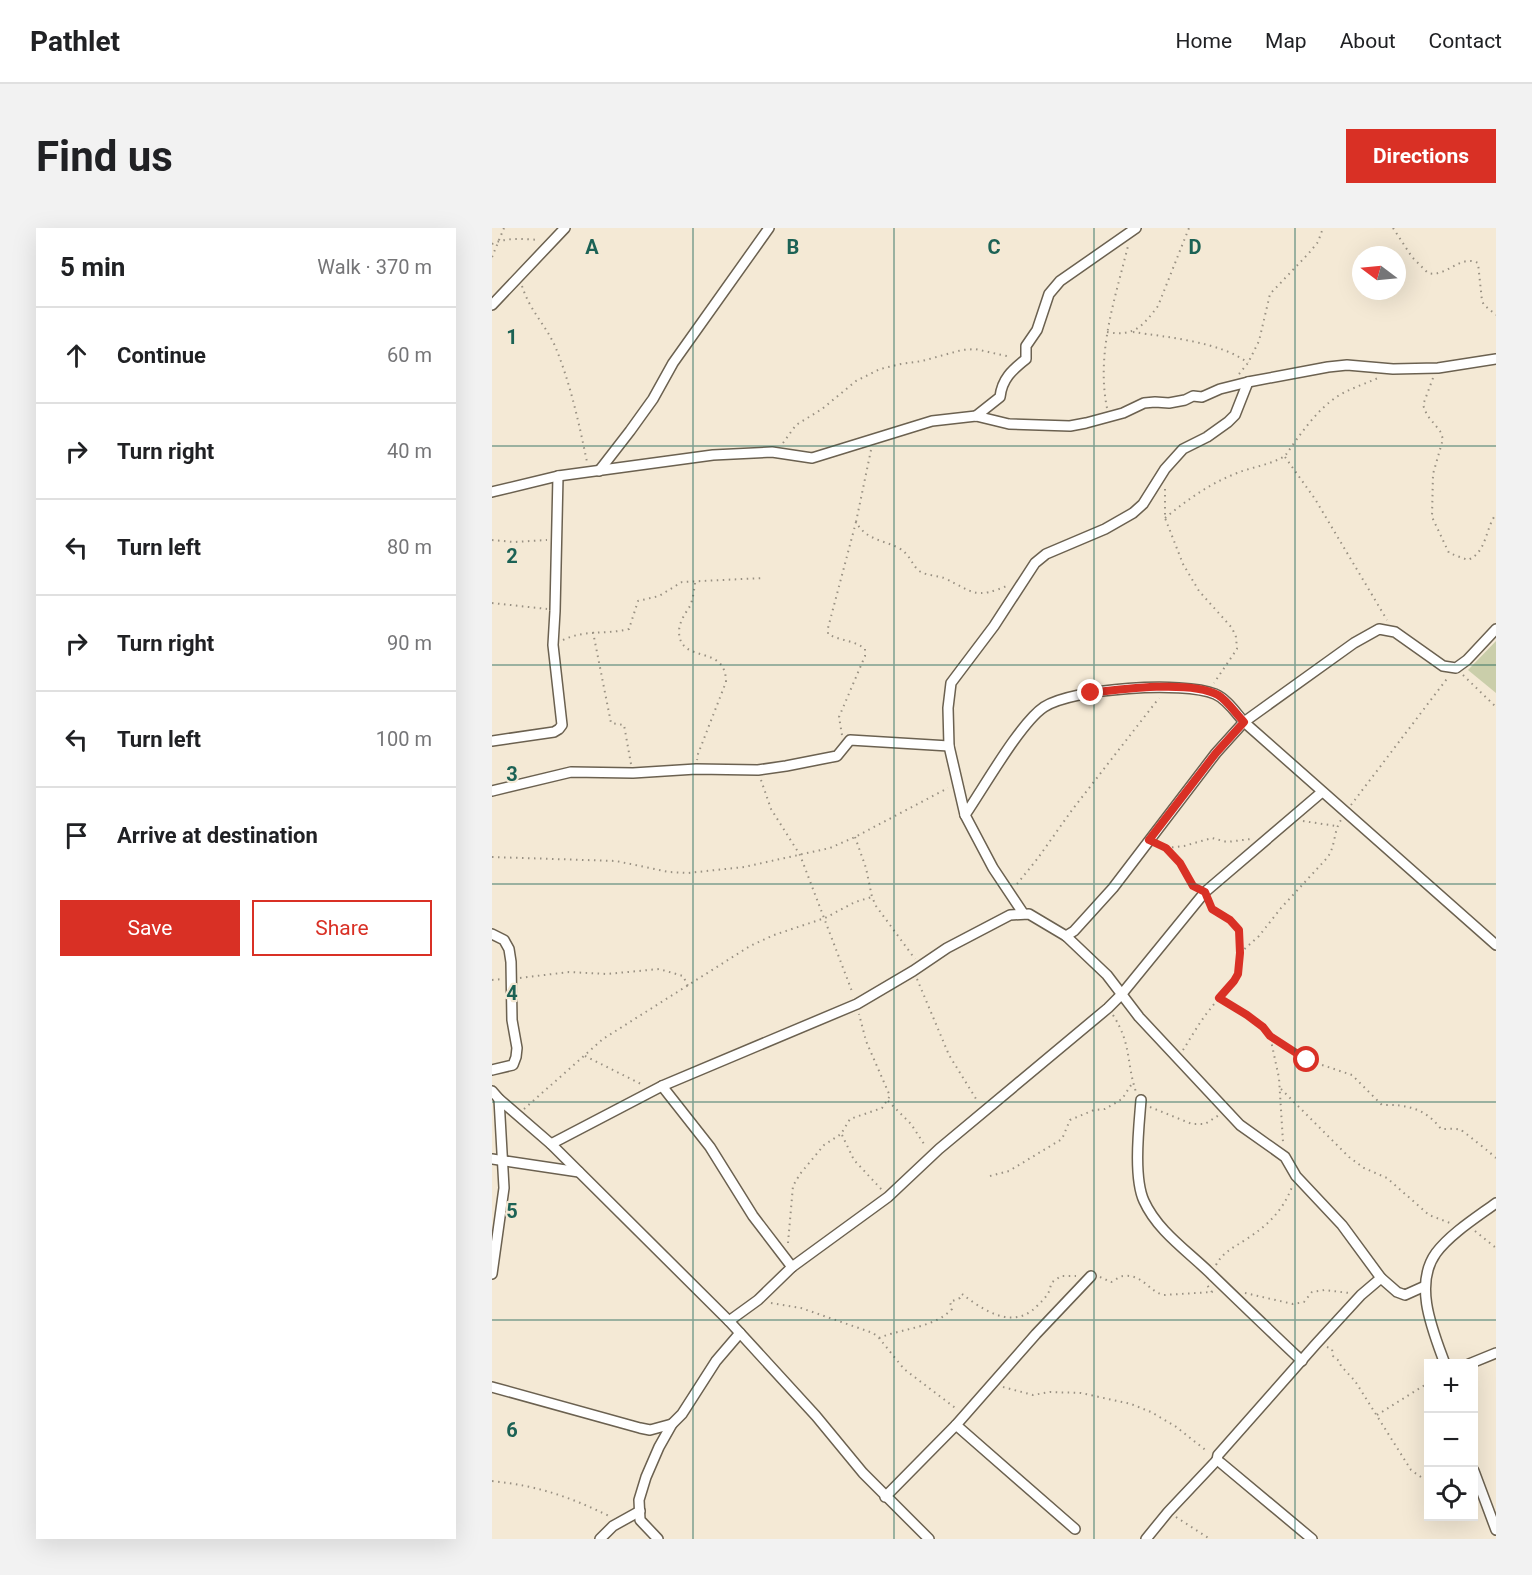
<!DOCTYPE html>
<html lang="en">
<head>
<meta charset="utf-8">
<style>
	body { margin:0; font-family:Roboto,sans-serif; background:#f2f2f2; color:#202124 }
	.controls { position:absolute; right:18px; bottom:18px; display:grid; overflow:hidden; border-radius:0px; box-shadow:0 6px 24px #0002 }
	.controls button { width:54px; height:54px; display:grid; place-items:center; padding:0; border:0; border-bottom:2px solid #e0e0e0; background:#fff; color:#202124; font:30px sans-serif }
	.compass { position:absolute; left:860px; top:18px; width:54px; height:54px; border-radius:50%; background:#fff; box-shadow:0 6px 24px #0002; rotate:286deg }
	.stop { position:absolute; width:18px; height:18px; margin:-14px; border:4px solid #d93025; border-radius:50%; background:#fff }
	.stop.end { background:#d93025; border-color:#fff; box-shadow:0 2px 6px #0008 }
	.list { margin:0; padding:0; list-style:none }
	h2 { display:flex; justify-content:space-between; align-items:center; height:78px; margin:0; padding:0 24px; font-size:26px }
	h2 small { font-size:20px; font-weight:400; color:#757577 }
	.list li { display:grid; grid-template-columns:39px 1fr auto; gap:18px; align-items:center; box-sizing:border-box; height:96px; padding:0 24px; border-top:2px solid #e0e0e0 }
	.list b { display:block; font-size:22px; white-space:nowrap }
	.list em { font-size:20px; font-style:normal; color:#757577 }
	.actions { display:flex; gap:12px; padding:18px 24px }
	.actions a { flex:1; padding:14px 0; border:2px solid #d93025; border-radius:0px; text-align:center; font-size:21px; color:#d93025 }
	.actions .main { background:#d93025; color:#fff }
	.icon { flex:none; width:33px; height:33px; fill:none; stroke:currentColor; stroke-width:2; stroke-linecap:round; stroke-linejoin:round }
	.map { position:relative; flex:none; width:1004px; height:1311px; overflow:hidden; border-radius:0px }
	header { display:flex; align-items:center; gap:36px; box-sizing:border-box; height:84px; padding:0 30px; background:#fff; border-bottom:2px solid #e0e0e0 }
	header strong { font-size:28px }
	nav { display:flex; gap:33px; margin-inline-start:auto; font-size:21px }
	.intro { display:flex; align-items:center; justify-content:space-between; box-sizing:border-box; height:144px; padding:0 36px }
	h1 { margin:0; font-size:42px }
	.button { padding:15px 27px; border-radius:0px; background:#d93025; color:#fff; font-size:21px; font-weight:700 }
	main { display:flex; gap:36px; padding:0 36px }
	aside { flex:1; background:#fff; border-radius:0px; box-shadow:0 6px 24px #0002 }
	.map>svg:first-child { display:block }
	.green { fill:#caceaa }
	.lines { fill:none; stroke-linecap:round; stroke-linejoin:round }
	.street-casing { stroke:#6b6150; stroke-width:12 }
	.path { stroke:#999183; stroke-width:2; stroke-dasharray:1.5 4.5; stroke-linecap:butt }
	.street { stroke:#fff; stroke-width:9 }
	.route { stroke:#d93025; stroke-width:8 }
	.grid { fill:none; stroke:#1c6255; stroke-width:1.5; stroke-opacity:0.55 }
	.grid-label { font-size:20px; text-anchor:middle; font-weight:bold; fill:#1c6255; stroke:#f4e9d5; stroke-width:4.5; stroke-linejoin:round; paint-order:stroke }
</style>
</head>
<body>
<header>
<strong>Pathlet</strong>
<nav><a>Home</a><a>Map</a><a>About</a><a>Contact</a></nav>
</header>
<div class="intro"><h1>Find us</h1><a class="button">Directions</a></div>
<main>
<aside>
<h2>5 min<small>Walk · 370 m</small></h2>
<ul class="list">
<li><svg class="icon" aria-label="ahead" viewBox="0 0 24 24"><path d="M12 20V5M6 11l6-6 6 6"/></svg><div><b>Continue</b></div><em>60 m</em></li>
<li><svg class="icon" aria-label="right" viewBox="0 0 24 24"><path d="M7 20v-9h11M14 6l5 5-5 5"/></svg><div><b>Turn right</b></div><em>40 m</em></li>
<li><svg class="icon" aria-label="left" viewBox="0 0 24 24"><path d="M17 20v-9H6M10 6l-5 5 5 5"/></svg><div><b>Turn left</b></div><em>80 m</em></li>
<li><svg class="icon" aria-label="right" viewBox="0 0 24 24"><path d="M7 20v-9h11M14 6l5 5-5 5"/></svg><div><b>Turn right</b></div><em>90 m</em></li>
<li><svg class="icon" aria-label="left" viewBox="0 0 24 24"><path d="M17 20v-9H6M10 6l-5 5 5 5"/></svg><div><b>Turn left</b></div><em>100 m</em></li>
<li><svg class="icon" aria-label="arrive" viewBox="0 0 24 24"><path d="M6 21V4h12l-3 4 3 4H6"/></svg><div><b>Arrive at destination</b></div></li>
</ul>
<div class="actions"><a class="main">Save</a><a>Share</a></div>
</aside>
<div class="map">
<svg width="1004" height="1311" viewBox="0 0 1004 1311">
	<rect width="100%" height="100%" fill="#f4e9d5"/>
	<!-- green -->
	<path class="green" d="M1004,413V465L976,442Z"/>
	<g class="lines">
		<defs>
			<g id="street">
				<path d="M0,77L73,0"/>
				<path d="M484,188L508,169C510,151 520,142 534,131V118L545,102L557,66L568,53L644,0"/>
				<path d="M107,243L138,203L161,171L181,135L277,0"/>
				<path d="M0,264L66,248L221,227L280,224L320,230L440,193L484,188L517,196L578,198L594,195L631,185L652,175L663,174L677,175L693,172L701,168L710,169L728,161L756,154L836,139L855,137L901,141L946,140L1004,131"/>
				<path d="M0,513L62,504L67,501L70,497L61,417L63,383L66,248"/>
				<path d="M0,563L79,544L141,545L204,541L266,542L294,538L345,528L358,512L457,518"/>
				<path d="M473,587C491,561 528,495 552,479C581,460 691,453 723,466C735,471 744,485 752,494L1004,717"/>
				<path d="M531,685L501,640L473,587L457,518L456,480L459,455L502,398L543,335L554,326L613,301L641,285L651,276L673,241L691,221L715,209L736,194L743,187L756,154"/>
				<path d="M0,706L12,712L17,721L19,734L20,792L25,820L24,829L21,837L0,842"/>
				<path d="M574,708L615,747L647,789L748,897L793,929L804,948L850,997L889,1050L905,1064L913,1067L933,1058"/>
				<path d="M170,858L218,919L261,988L300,1039"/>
				<path d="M0,863L7,871L59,916L237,1093L324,1188L371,1245L437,1311"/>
				<path d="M649,872C647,898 641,949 652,973C665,1002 694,1022 717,1044C747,1073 778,1103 810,1133"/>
				<path d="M59,916L170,858L365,776L421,743L455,720L518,687L537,686L574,708L582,703L621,660L724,525L752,494L862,415L887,401L903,404L951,438L964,440L975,432L1004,401"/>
				<path d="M0,931L87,944"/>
				<path d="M0,1046L12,960L7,871"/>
				<path d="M237,1093L266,1072L300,1039L396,969L447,921L616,780L629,767L713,664L830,564"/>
				<path d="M953,1136C941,1103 921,1057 944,1025C958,1006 985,989 1004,975"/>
				<path d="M977,1136L1004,1125"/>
				<path d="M0,1159L148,1200L158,1202L180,1196"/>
				<path d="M464,1197L583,1301"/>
				<path d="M982,1243L1004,1302"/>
				<path d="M393,1269L464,1197L544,1106L599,1048"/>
				<path d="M108,1311L121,1298L148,1283"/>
				<path d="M166,1311L148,1292L147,1272L154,1249L167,1219L180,1196L190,1186L224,1133L248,1105"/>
				<path d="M654,1311L676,1284L725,1232"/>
				<path d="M820,1311L729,1235L725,1232L726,1227L824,1116L869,1067L889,1050"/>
			</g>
		</defs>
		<!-- street casing -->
		<use href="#street" class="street-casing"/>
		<!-- path -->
		<g class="path">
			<path d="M901,0L920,29L936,45C954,50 968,26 986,35L990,73L992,77L1004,87"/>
			<path d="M0,16C14,9 32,11 47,12"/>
			<path d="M0,29L12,0"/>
			<path d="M30,58C38,83 53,96 63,118C78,154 87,195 95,234"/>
			<path d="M615,104C642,109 651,98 666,78L697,0"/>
			<path d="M641,104C674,109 730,114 756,135"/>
			<path d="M747,146L756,135L767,113L778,66L817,25L826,14L831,0"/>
			<path d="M941,150L931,177L935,187L948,203L951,211L941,246L940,289L957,325L976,332C995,324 993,301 1004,286"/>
			<path d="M615,180C604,125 623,71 636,18"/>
			<path d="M291,215L304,197L330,181L364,153L388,141L409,136L430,133L470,122L483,121L519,129"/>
			<path d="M379,222L364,294C374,312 391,312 407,320C417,326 419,334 425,341C432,348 444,347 452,350C482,364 482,372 517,357"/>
			<path d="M793,229L823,271L895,392"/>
			<path d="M673,261V290L691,336L707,363L740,400L744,409L745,421L722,455"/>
			<path d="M673,290C695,272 717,256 745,245C760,239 778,237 793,228C807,208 825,181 846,168C859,160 873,156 886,150"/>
			<path d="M0,312L22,314L55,312"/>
			<path d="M203,355C202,363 201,371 198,378C193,386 187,394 187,404C188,437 234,415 234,454L206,526L205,532"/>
			<path d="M0,375L55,381"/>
			<path d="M101,404L119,495L132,497L139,536"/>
			<path d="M71,412C94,401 114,407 137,401L146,373L167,368L190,354L271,350"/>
			<path d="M971,447L1004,479"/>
			<path d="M350,507L347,489L373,428V421C362,412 348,413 336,406V400L364,294"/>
			<path d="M269,552L279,581L308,627L361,766"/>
			<path d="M859,577L957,448"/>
			<path d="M811,593L844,598"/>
			<path d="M363,609L374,640L380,669L384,678L423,731"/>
			<path d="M667,616C687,626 689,647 705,661"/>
			<path d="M674,620L692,618L720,610L735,614L759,611"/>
			<path d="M0,629L124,633L177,644L196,645L252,639L338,620L363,609L456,560"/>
			<path d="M525,656L546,630L580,582L667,470"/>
			<path d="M748,725L767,708L789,680L835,630C844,618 841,604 849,592"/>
			<path d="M28,750L77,744L115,746L167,741L191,748L196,758"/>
			<path d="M425,751L457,827L486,874"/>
			<path d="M0,752L10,751"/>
			<path d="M728,770L755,787L771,799L778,808L787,850L791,914"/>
			<path d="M621,787C640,817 634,834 644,864"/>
			<path d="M778,808L815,832L860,847L890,877C915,876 934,881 949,901C956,901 963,900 969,902C971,903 1000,926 1004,930"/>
			<path d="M691,822C700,808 708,793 719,780C727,769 740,760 745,748C749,738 751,706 745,698C738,687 723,687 717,675"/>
			<path d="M93,828L151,857"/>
			<path d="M789,861L857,929L872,940L895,950L937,987L958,995"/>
			<path d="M396,873L419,896L434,919"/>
			<path d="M658,879L700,896H713L727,887"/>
			<path d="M32,881L111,811L258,718L282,707L333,690L363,674L380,669"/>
			<path d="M350,907L362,932L390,962"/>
			<path d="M498,948L517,943L570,911L578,892L602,882L613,881L630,871L641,854"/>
			<path d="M983,1003L1004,1020"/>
			<path d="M296,1015L301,958L308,946L332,917L349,906L358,891L390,880L398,868L374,813L367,786"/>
			<path d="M724,1037C731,1024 741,1020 753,1012C775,998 790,984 800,959"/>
			<path d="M608,1049L619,1054C623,1053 627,1048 632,1048C651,1046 657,1064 672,1067L720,1064L715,1057"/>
			<path d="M753,1065L801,1076L812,1074L820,1064L833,1062L857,1065"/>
			<path d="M279,1075L309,1080L381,1105L387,1110L412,1141L466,1182"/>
			<path d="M387,1110C411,1100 442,1100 460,1081L458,1074L468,1070L470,1066C491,1082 521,1103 545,1078C553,1070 558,1066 559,1055L569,1048H584"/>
			<path d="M835,1119L840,1121L841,1128L847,1133L849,1138L863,1153L919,1242L936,1254"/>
			<path d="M511,1159L541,1167L558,1164L589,1165L639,1176L659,1184L683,1198L716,1224"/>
			<path d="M885,1187L936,1155"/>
			<path d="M0,1253C46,1258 76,1268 117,1288"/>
			<path d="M684,1289L718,1311"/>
		</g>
		<!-- street -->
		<use href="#street" class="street"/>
	</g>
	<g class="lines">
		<!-- route -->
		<path class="route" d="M599,465C630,461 699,452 726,467C736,473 744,486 752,494L724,525L657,612L674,620L688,635L701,658L713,664L720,681L738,692L747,702L748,725L746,746L742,753L727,770L755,787L771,799L778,808L815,832"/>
	</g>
	<!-- grid -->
	<path class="grid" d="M201,0V1311M402,0V1311M602,0V1311M803,0V1311M0,218H1004M0,437H1004M0,656H1004M0,874H1004M0,1092H1004"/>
	<g class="grid-label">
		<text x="100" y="26">A</text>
		<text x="301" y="26">B</text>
		<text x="502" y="26">C</text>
		<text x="703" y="26">D</text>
		<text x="20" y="116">1</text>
		<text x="20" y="335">2</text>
		<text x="20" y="553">3</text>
		<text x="20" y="772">4</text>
		<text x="20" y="990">5</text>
		<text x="20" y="1209">6</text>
	</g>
</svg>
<div class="controls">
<button>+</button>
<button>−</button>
<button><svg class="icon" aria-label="locate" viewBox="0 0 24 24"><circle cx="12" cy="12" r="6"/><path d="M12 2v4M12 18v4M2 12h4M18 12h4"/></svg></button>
</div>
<svg class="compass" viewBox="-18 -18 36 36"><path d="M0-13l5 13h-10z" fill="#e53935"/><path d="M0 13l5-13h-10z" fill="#757577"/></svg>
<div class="stop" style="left:815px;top:832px"></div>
<div class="stop end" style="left:599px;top:465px"></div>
</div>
</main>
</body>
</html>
